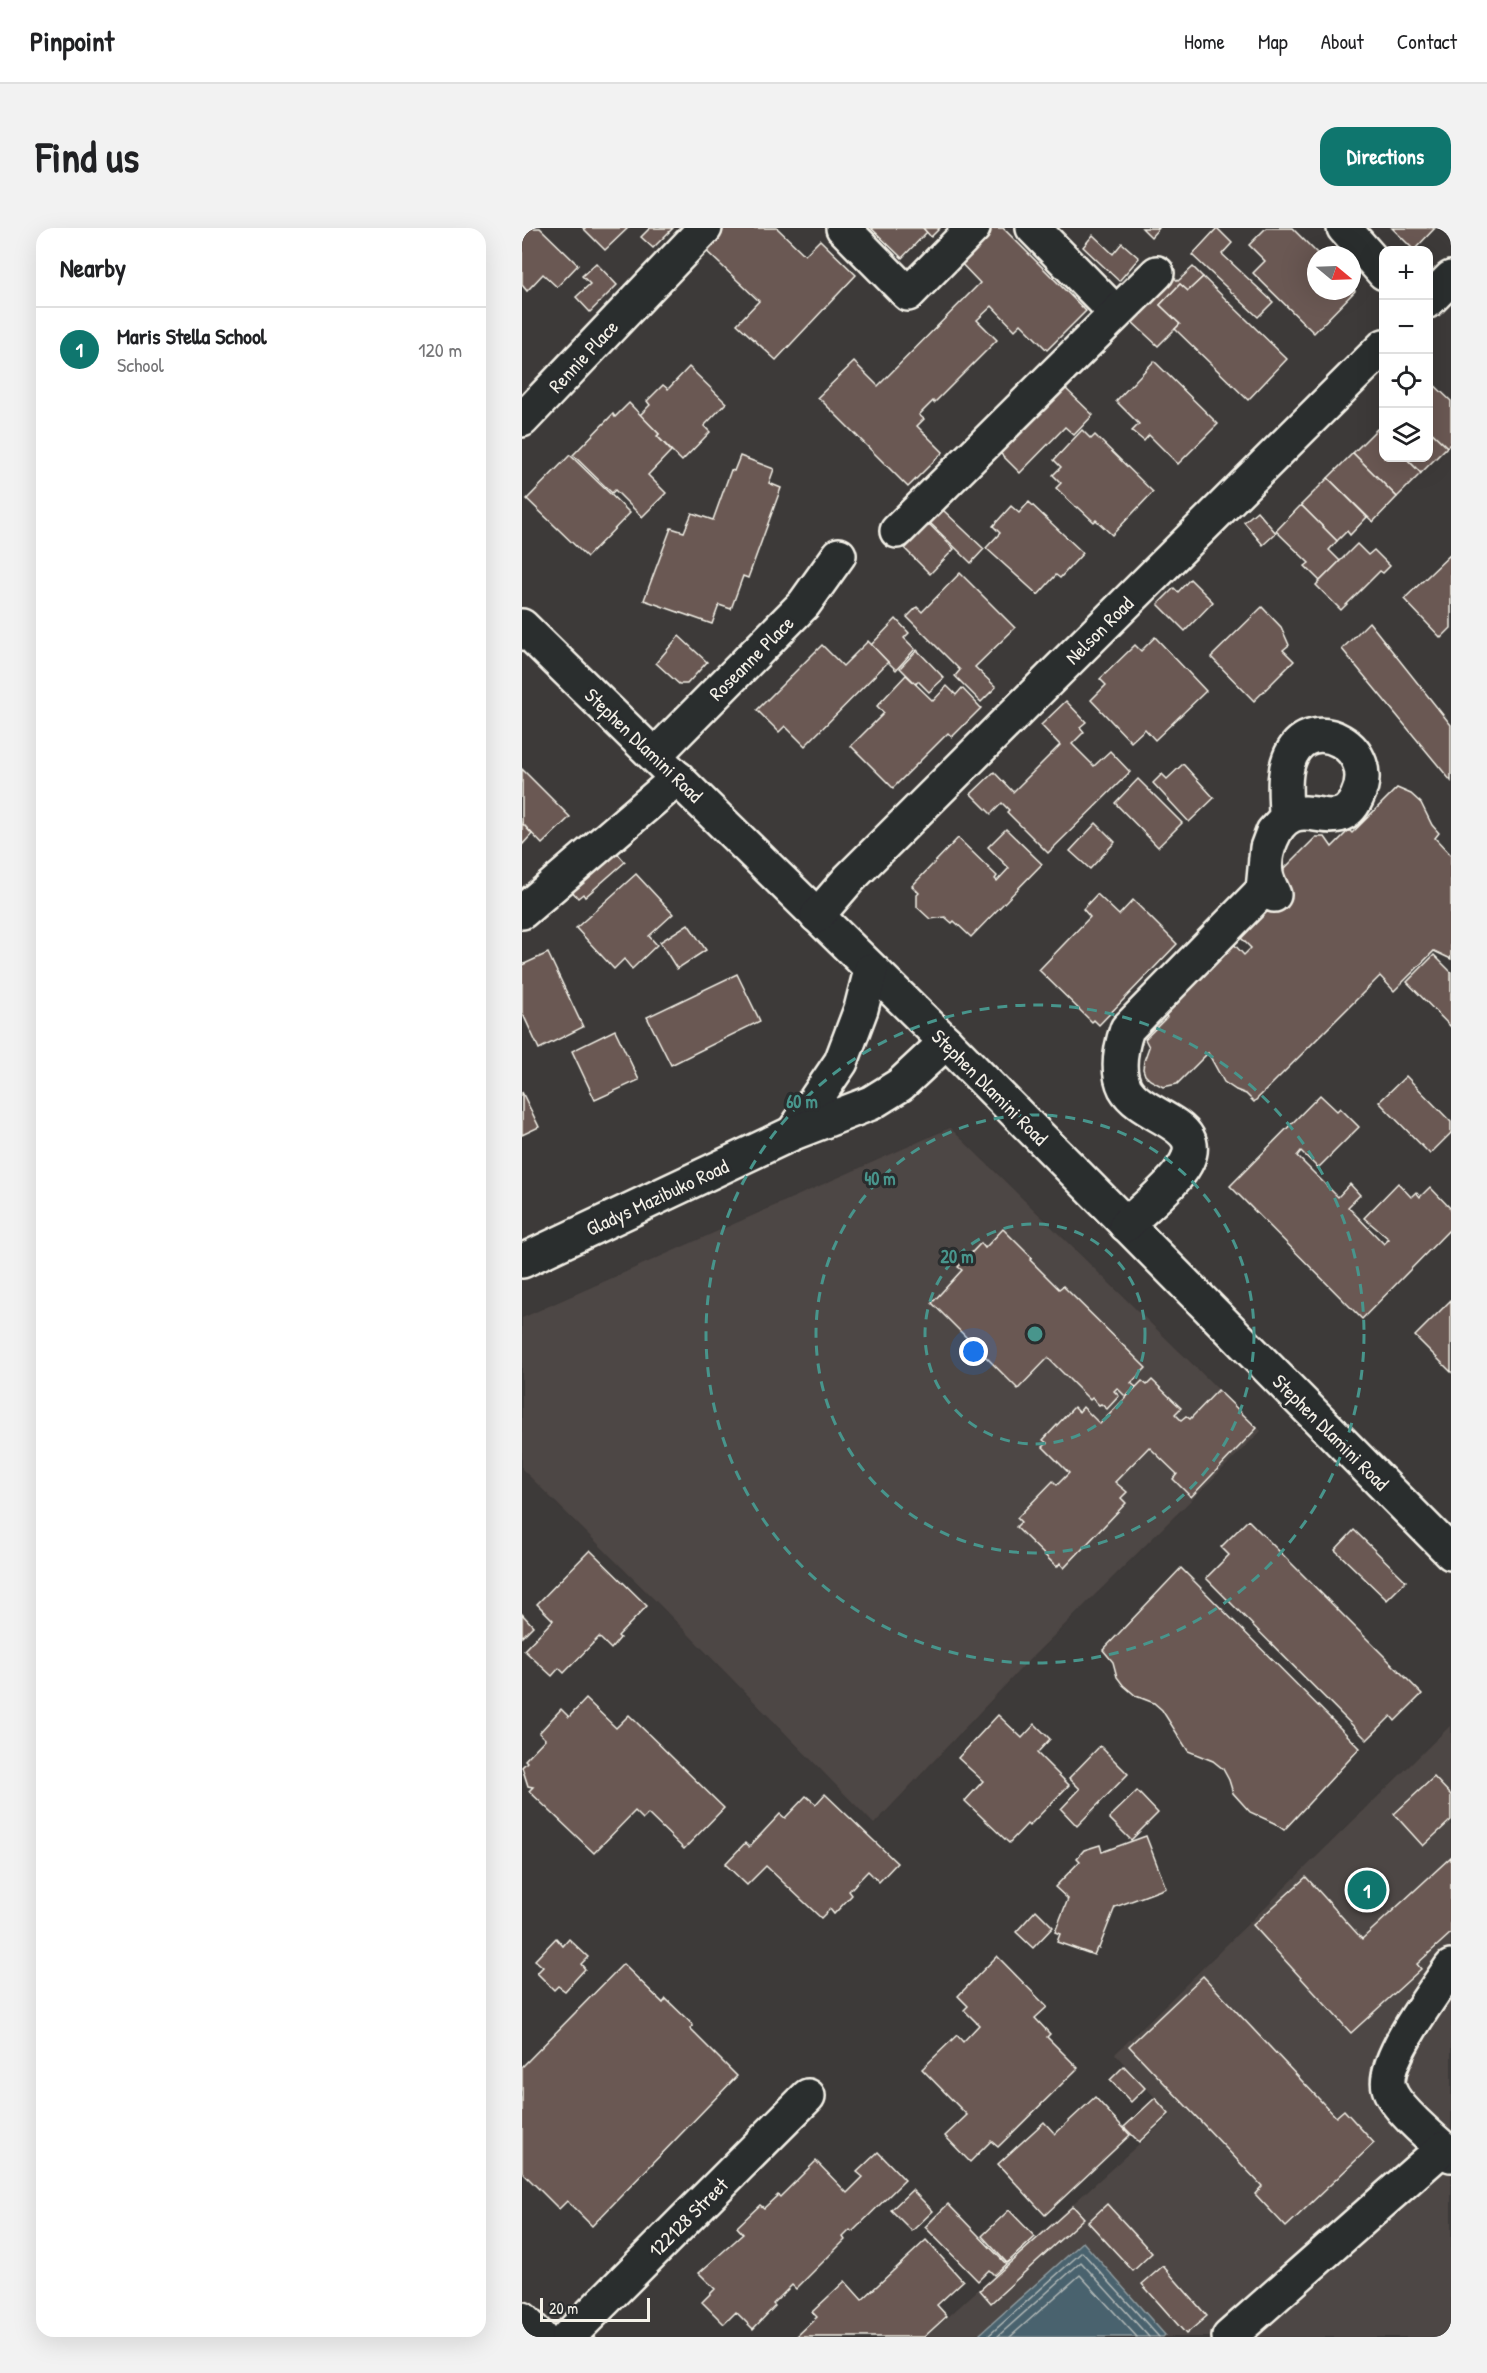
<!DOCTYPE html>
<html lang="en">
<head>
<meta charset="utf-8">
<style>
	body { margin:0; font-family:"Patrick Hand",sans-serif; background:#f2f2f2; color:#202124 }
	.controls { position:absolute; right:18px; top:18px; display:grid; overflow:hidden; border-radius:12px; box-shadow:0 6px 24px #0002 }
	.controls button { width:54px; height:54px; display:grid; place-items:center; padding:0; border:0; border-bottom:2px solid #e0e0e0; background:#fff; color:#202124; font:30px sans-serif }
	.compass { position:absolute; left:785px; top:18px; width:54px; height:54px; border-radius:50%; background:#fff; box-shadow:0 6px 24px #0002; rotate:109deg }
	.scale { position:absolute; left:18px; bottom:15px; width:110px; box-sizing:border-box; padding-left:6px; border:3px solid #f4f1e8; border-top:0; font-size:16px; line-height:21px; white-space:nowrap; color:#f4f1e8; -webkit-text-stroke:4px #2a2d2e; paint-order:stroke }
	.you { position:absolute; left:452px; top:1124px; width:21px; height:21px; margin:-15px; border:4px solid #fff; border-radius:50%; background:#1a73e8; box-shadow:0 0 0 9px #1a73e833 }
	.badge { display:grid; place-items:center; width:39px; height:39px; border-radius:50%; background:#0f766e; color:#fff; font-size:20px; font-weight:700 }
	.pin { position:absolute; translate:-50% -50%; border:3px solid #fff; box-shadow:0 2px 6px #0006 }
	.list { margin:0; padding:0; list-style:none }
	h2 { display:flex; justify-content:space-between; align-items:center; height:78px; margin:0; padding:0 24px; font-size:26px }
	h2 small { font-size:20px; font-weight:400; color:#757577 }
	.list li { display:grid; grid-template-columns:39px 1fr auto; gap:18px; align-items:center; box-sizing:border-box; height:84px; padding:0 24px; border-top:2px solid #e0e0e0 }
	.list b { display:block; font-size:22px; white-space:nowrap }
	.list p { margin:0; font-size:20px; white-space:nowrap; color:#757577 }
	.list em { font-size:20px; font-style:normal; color:#757577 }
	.icon { flex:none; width:33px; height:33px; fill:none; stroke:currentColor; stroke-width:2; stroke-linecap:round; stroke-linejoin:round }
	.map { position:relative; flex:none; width:929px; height:2109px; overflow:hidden; border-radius:18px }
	header { display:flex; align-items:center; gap:36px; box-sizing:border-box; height:84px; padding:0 30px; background:#fff; border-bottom:2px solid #e0e0e0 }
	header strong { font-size:28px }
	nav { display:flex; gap:33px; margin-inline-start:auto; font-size:21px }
	.intro { display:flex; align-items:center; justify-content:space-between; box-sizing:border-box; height:144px; padding:0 36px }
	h1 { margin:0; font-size:42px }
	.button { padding:15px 27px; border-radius:18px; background:#0f766e; color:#fff; font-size:21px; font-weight:700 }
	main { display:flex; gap:36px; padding:0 36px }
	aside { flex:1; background:#fff; border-radius:18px; box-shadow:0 6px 24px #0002 }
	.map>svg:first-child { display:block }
	.built { fill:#4d4644 }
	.water { fill:#4a626e; stroke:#8e9b9f; stroke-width:1.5 }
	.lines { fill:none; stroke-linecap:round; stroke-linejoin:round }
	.shore { stroke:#b0b8b7; stroke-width:1.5 }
	.building { fill:#6a5953; stroke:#f4f1e8; stroke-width:1.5 }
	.minor-casing { stroke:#f4f1e8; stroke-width:38 }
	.minor { stroke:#2a2d2e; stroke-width:33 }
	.ring { fill:none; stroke:#48958c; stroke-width:3; stroke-dasharray:10 8 }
	.labels { text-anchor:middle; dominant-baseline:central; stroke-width:6; stroke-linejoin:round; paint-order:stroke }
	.street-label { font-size:20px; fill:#f4f1e8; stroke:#2a2d2e }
	.centre { fill:#48958c; stroke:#2a2d2e; stroke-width:3 }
	.ring-label { font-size:18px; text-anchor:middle; font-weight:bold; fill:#48958c; stroke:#2a2d2e; stroke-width:6; stroke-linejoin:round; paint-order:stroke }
</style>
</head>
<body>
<header>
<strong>Pinpoint</strong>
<nav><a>Home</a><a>Map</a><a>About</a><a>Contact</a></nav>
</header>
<div class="intro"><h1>Find us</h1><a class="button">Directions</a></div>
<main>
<aside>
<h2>Nearby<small></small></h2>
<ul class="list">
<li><span class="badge">1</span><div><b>Maris Stella School</b><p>School</p></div><em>120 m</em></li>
</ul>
</aside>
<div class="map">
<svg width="929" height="2109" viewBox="0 0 929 2109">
	<rect width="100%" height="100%" fill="#3d3a39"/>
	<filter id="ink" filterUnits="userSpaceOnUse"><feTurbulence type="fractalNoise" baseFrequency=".0167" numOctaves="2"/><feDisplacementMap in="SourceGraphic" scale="12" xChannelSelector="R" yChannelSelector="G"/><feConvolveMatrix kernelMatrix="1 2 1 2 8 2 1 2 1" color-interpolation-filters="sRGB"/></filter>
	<g filter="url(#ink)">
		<!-- built -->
		<g class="built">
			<path d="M428,900L739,1203L506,1433L352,1596L133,1372L0,1241V1090Z"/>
			<path d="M929,1497V2109H404L649,1887L593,1826Z"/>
		</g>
		<!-- water -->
		<path class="water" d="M561,2014L643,2107L641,2109H461L458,2106Z"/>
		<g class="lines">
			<!-- shore -->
			<g class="shore">
				<path d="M465,2109L560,2024L637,2109"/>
				<path d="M475,2109L559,2034L627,2109"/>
				<path d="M488,2109L558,2047L615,2109"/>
			</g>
		</g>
		<!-- building -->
		<g class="building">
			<path d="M0,0H18L56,37L35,59L21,46L5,63L0,57Z"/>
			<path d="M61,0H106L83,22Z"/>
			<path d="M128,0H151L131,20L119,9Z"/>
			<path d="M194,0H255L283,27L298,12L334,47L254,132L215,96L237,73L178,17Z"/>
			<path d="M349,0H401L405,4L380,30Z"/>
			<path d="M401,0H418L409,9Z"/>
			<path d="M465,0H481L564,83L525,122L499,96L493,102L470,78L455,92L475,112L412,175L411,173L397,187L402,191L395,198L421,224L386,259L296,169L332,134L356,158L458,55L434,30Z"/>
			<path d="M620,0H637L629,9Z"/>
			<path d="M695,0L710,15L700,26L751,74L736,89L670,27Z"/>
			<path d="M744,0H770L797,27H794V63H830V59L833,63L792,105L731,45L743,33L727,17Z"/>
			<path d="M870,0H913L892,22Z"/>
			<path d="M571,7L591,26L600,15L617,30L597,53L561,19Z"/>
			<path d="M74,35L95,57L68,84L54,69L68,56L60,48Z"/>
			<path d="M671,39L681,49L666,63L658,56L638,77L658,96L636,118L608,92L650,48L656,53Z"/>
			<path d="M681,49L765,131L726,172L653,101L658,96L638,77L658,56L666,63Z"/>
			<path d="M632,133L696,196L656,236L627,207L622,213L610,203L617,196L594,173Z"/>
			<path d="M167,139L204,175L182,198L188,204L160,233L135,208L137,206L118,187L128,177L125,173L141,157L146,161Z"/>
			<path d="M906,151L929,173V215L925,219L906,201Z"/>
			<path d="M541,158L571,187L552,207L543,199L498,245L477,224Z"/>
			<path d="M107,175L137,206L135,208L149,223L126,247L144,265L120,289L93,262L90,265L51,227L91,186L93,189Z"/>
			<path d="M855,201L862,207V230H884L899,245L875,269L831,225Z"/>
			<path d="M906,201L925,219L899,245L884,230H906Z"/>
			<path d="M560,202L569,211L573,207L631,264L590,307L574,292L572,294L556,279L555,280L534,260L539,255L531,247L539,239L532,232Z"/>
			<path d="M831,225L875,269L851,294L806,250Z"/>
			<path d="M48,227L108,285L65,329L5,271Z"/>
			<path d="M218,228L252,241L247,255L259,260L226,350L221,348L209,381L197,377L190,396L122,372L149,300L162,304L170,285L191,292L209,242L212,243Z"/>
			<path d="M806,250L845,289L828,307L825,303L815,313L779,277Z"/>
			<path d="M507,274L561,325L538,350L534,347L516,367L464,320L478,305L471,298L489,278L497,285Z"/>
			<path d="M779,277L815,313L807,322L818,333L798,353L783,338L787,335L754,303Z"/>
			<path d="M421,282L462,321L449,335L408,295Z"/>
			<path d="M735,283L754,305L741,317L722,294Z"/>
			<path d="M407,296L432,321L408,346L383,321Z"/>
			<path d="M835,316L846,327L852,322L868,338L861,345L858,343L819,382L794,357Z"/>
			<path d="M929,326V400L919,410L882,371Z"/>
			<path d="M438,345L493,400L453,439L474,459L459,474L433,448L438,442L385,389L395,379L400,384Z"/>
			<path d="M668,351L691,374L663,403L636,376L652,360L656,364Z"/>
			<path d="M740,379L759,399L767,417L761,422L772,433L732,473L689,429Z"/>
			<path d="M374,391L387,405L382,410L393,421L374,442L349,417Z"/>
			<path d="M847,394L929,497V553L820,421Z"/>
			<path d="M157,408L185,434L165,456H157L134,435Z"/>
			<path d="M633,409L684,463L633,512L623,501L609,514L569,472L584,457L578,451L613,417L619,423Z"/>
			<path d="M346,413L366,434L283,518L263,498L257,504L235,482L300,417L321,438Z"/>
			<path d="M395,422L422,450L407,464L396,453L394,456L378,440Z"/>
			<path d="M384,447L411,473L425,458L434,467L440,460L459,480L430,509L426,505L371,560L329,518L362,485L355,478Z"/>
			<path d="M544,473L564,494L558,499L562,504L550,516L572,538L588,523L608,544L526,625L485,584L487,582L480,575L469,586L449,566L472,544L491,564L538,517L519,497Z"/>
			<path d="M661,536L692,570L667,594L631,555L640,546L645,551Z"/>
			<path d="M0,541L48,589L20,616L0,595Z"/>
			<path d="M616,551L660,595L636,619L593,575Z"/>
			<path d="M875,560L889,566L899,575L910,597L917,605L913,610L929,627V731L912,723L872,763L858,748L732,874L724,866L714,862L702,854L686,825L655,856L641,859L628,852L623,847L621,841L622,833L627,819L623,811L645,789L640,782L709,713L722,727L729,720L716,707L766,655L757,646L794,609H803L810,619L827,602L830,605Z"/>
			<path d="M0,595L10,606L0,617Z"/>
			<path d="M574,595L593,614L568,641L548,623Z"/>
			<path d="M484,601L520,636L449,709L432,693L430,695L423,689L408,691L395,679V667L397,665L390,658L436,610L475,648L473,651L475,653L487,640L466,619Z"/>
			<path d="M90,619L103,634L63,669L61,666L56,670L47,660Z"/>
			<path d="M114,646L151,686L127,708L135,717L110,741L102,731L92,741L54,700Z"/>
			<path d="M575,666L597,687L611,672L655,716L577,797L572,792L570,794L517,742L568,689L561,681Z"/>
			<path d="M166,696L184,722L155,741L138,714Z"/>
			<path d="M26,725L61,799L17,821L0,784V737Z"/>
			<path d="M912,727L929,744V799L885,754Z"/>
			<path d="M215,746L238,793L149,837L125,789Z"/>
			<path d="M93,802L117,852L73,872L50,823Z"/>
			<path d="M884,848L929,894V905L908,926L857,874Z"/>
			<path d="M0,864L17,899L0,907Z"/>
			<path d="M798,867L815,883L818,880L837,899L796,940L779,923L775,928L816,969L828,956L838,967L826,979L862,1016L867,1011L842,990L876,955L889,969L894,964L898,969L908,959L929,981V1000L840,1091L708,958Z"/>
			<path d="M481,1001L510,1030L508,1032L537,1061L541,1058L624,1140L609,1155L614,1159L604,1169L595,1160L592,1163L597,1168L585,1181L579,1176L577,1177L570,1170L568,1172L526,1130L496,1161L410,1075L440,1042L436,1039L459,1015L463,1020Z"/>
			<path d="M929,1072V1144L893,1108Z"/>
			<path d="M630,1152L659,1180L653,1186L659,1192L664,1188L668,1191L696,1162L735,1200L669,1269L651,1251L655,1246L627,1219L593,1254L605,1264L599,1270L604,1275L542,1340L538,1335L535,1339L494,1299L499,1294L495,1290L531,1253L535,1257L547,1245L521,1219L525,1215L521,1212L552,1179L557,1184L561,1179L578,1196L620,1153L625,1157Z"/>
			<path d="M726,1292L900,1466L873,1493L869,1488L845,1512L684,1350L707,1327L699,1319Z"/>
			<path d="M832,1302L884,1353L865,1372L813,1322Z"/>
			<path d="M68,1322L125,1378L96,1408L98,1410L89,1421L77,1409L42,1445L37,1440L30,1448L2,1422L31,1392L15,1376Z"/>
			<path d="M659,1340L838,1520L762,1602L752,1595L728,1584L711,1565L707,1552L701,1541L691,1533L666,1523L640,1482L632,1475L614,1468L601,1457L595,1449L591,1434L581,1422Z"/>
			<path d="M0,1386L11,1398L0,1409Z"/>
			<path d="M64,1471L94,1500L107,1487L202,1580L162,1621L126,1586L121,1591L113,1583L72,1625L7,1563L11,1559L6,1558L0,1539L5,1534L3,1532L23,1511L17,1505L39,1481L47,1489Z"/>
			<path d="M476,1487L500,1510L513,1496L528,1511L515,1525L547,1557L507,1598L505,1596L487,1615L443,1573L461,1553L436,1530Z"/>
			<path d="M578,1518L606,1546L555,1598L539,1581L558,1561L547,1550Z"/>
			<path d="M912,1549L929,1567V1592L901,1618L872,1586Z"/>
			<path d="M615,1563L636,1585L609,1612L587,1590Z"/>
			<path d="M303,1566L375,1635L357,1654L346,1643L327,1663L330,1667L312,1686L308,1681L299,1690L244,1638L225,1657L203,1636L223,1615L227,1619L258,1586L263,1590L284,1568L294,1576Z"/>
			<path d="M624,1608L644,1660L593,1679L577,1720H575L572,1727L535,1714L538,1706L533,1704L546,1671L533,1659L558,1633L555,1630L562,1622L578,1617L580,1624Z"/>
			<path d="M929,1629V1705L895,1736L899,1741L829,1805L731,1697L784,1649L840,1711Z"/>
			<path d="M514,1682L531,1699L511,1720L494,1704Z"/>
			<path d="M34,1710L41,1718L47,1711L66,1729L59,1736L63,1741L43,1763L36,1758L32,1762L15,1745L21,1739L13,1732Z"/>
			<path d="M475,1728L525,1779L513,1790L528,1806L525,1809L556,1840L476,1919L469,1913L448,1934L423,1908L445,1887L400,1841L435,1807L441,1814L457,1797L442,1782L446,1778L436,1768Z"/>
			<path d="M101,1736L141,1775L144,1771L171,1797L168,1801L215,1848L70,1998L45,1973L37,1981L0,1944V1839Z"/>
			<path d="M681,1748L814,1889L822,1882L852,1915L764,1999L733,1966L740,1958L607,1818Z"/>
			<path d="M602,1838L623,1860L609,1874L588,1852Z"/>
			<path d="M573,1869L608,1907L523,1987L476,1936L522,1894L533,1906Z"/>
			<path d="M633,1870L647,1886L617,1914L602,1899Z"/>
			<path d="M356,1924L383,1952L330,2004L328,2002L321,2009L323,2012L274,2061L270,2057L251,2076L253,2078L231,2101L214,2084L202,2096L180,2074L193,2061L177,2045L221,2006L215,1999L238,1977L242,1980L256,1967L258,1969L294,1933L325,1965L341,1949L335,1944Z"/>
			<path d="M390,1962L411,1983L390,2003L369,1982Z"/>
			<path d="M426,1976L484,2036L472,2047L467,2042L456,2053L403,1999Z"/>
			<path d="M585,1976L630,2025L611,2043L566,1994Z"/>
			<path d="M551,1978L562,1990L469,2075L458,2062Z"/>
			<path d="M487,1982L513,2009L485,2035L460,2008Z"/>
			<path d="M404,2012L441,2053L415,2077L425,2088L402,2109H274L295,2089L290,2084L323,2053L340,2072Z"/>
			<path d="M641,2038L685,2088L664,2106L620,2056Z"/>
		</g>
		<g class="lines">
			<defs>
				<g id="minor">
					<path d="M321,0L386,66L451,0"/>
					<path d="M511,0L593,84"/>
					<path d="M822,0L862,45"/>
					<path d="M906,73L929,50"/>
					<path d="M0,192L183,0"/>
					<path d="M375,303L635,45"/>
					<path d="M0,398L424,814L929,1325"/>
					<path d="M133,527L282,376L317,327"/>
					<path d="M0,684L156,550"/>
					<path d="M295,688L327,651L862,118"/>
					<path d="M271,905L319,834L339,781L349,742"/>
					<path d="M604,997C621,981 640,966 654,949C700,895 622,894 603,860C594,842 599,819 605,801L741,662L745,620L751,604L764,590C764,569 760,546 769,527C790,483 859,520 835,569C819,604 793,578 771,587C752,594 741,626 744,646C745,653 749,660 752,667"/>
					<path d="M0,1033L271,905L349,875L378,857L424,814"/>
					<path d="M929,1739C914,1761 859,1834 867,1860C872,1879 913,1913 929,1927"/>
					<path d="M0,2091L18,2109"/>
					<path d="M46,2109L286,1868"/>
					<path d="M707,2109L921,1920"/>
				</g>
			</defs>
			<!-- minor casing -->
			<use href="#minor" class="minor-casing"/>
			<!-- minor -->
			<use href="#minor" class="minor"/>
		</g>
	</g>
	<!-- distance rings -->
	<g class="ring">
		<circle cx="513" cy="1106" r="110"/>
		<circle cx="513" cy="1106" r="219"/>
		<circle cx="513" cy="1106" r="329"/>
	</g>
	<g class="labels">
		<!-- street labels -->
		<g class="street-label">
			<text transform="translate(61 128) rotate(-47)">Rennie Place</text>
			<text transform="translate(577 402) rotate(-45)">Nelson Road</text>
			<text transform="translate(229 430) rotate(-45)">Roseanne Place</text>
			<text transform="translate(122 517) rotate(44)">Stephen Dlamini Road</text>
			<text transform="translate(468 859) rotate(45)">Stephen Dlamini Road</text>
			<text transform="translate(135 969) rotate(-25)">Gladys Mazibuko Road</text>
			<text transform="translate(809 1204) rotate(45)">Stephen Dlamini Road</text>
			<text transform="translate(166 1989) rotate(-45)">122128 Street</text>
		</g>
	</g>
	<circle cx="513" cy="1106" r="9" class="centre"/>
	<g class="ring-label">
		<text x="280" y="880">60 m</text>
		<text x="358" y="957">40 m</text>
		<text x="435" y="1035">20 m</text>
	</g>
</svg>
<div class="controls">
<button>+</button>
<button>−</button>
<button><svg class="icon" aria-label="locate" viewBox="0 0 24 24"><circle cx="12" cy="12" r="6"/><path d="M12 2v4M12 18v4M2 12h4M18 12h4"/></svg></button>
<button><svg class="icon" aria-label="layers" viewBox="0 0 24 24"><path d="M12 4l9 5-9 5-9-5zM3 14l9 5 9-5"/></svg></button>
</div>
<svg class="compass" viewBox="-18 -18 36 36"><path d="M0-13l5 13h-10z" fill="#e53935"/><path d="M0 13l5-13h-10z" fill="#757577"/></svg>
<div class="scale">20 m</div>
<div class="you"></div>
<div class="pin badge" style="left:845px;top:1662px">1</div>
</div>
</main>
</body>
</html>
